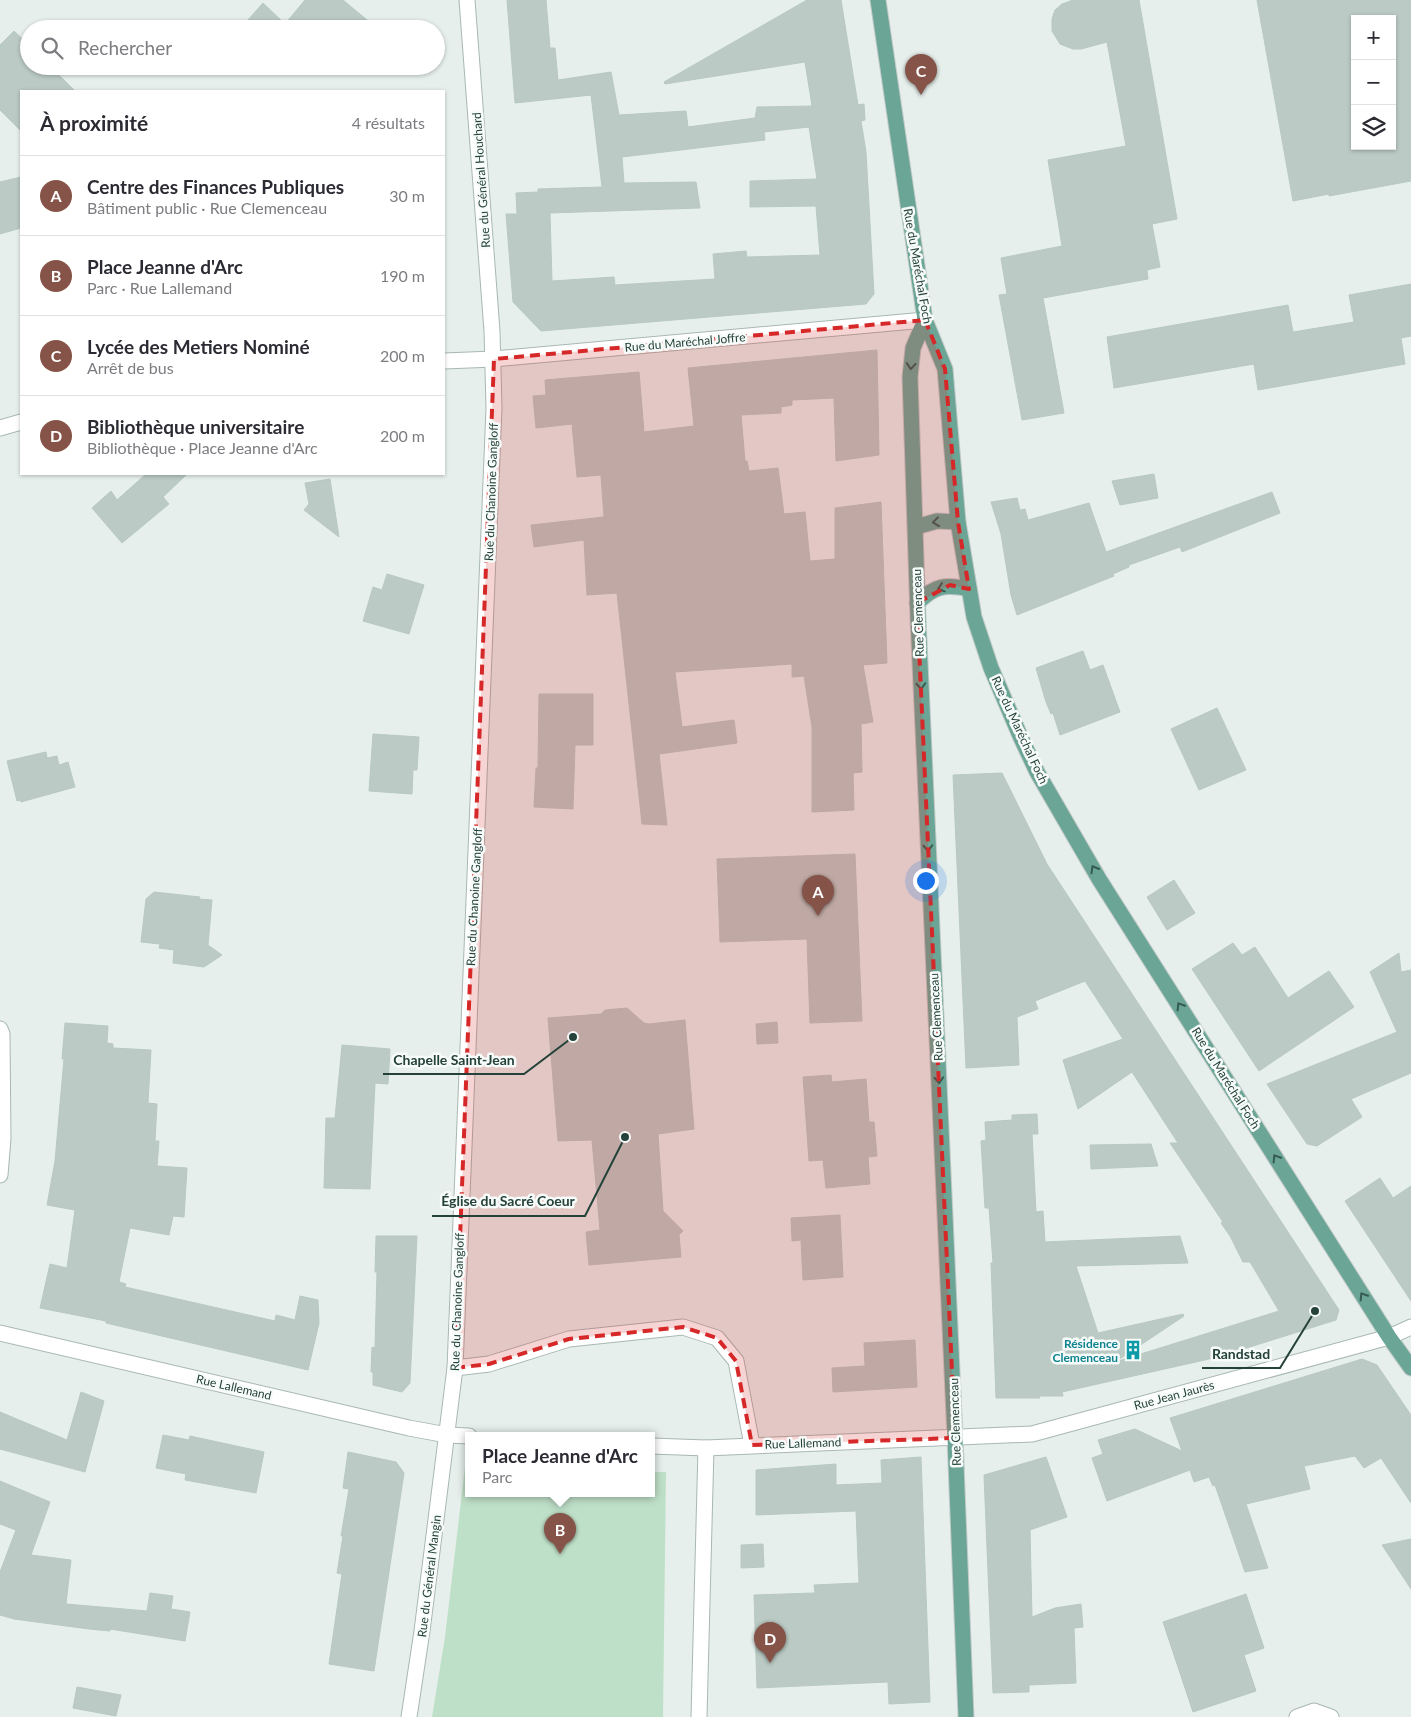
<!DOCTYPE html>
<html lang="fr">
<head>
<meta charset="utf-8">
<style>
	body { margin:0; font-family:Lato,sans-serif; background:#f2f2f3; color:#2b2b33 }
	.controls { position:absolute; right:15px; top:15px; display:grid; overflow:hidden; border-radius:0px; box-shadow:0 1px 4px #0004 }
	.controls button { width:45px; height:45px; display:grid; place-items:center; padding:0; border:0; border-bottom:1px solid #e1e1e2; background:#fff; color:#2b2b33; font:25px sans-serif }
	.you { position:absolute; left:925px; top:880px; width:18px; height:18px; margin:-12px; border:4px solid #fff; border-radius:50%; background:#1a73e8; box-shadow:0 0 0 8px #1a73e833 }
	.badge { display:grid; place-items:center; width:32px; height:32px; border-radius:50%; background:#855347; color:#fff; font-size:16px; font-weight:700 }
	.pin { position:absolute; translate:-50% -41px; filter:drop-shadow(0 1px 2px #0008) }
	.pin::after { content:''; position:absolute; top:26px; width:18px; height:15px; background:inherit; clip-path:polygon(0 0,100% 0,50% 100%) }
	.popup { position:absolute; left:465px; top:1432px; width:190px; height:65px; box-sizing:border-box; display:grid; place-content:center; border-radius:0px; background:#fff; filter:drop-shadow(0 1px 4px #0005); font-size:16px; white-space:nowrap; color:#7c7c81 }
	.popup b { font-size:19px; color:#2b2b33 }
	.popup::after { content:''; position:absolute; left:50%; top:100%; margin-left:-10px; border:10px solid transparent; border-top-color:#fff }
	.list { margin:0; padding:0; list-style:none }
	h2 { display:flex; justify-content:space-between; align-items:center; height:65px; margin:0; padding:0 20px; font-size:21px }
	h2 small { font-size:16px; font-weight:400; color:#7c7c81 }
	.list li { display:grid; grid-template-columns:32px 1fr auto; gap:15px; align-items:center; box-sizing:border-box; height:80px; padding:0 20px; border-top:1px solid #e1e1e2 }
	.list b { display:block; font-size:19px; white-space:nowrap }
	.list p { margin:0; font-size:16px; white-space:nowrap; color:#7c7c81 }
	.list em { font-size:16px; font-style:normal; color:#7c7c81 }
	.icon { flex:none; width:28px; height:28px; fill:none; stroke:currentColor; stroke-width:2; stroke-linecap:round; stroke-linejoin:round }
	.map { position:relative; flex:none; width:1411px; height:1717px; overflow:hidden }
	.search { position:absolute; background:#fff; box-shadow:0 1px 4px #0004; left:20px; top:20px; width:425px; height:55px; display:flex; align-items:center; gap:12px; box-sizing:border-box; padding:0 18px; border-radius:28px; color:#7c7c81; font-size:19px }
	.panel { position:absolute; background:#fff; box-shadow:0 1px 4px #0004; left:20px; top:90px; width:425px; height:385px; border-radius:0px }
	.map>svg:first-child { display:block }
	.green { fill:#bfe0c8 }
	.building { fill:#bbcac4; stroke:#b8c9c2; fill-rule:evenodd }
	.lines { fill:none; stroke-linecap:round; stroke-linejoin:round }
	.minor-casing { stroke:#a8b8b2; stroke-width:17 }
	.primary-casing { stroke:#c2cac8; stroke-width:17 }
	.minor { stroke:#fff; stroke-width:15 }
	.primary { stroke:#6aa596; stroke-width:15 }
	.oneway { stroke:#365b51 }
	.marked { fill:#d62828; fill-opacity:0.2; stroke:#d62828; stroke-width:4; stroke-dasharray:10 6; stroke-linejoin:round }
	.labels { text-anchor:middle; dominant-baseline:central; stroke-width:5; stroke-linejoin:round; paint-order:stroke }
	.street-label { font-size:12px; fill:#24423a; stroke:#f7fbf9 }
	.culture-label { font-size:12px; font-weight:bold; fill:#0d838f; stroke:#f7fbf9; text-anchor:end }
	.leader { fill:none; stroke:#24423a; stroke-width:2 }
	.callout-dot { fill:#24423a; stroke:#f7fbf9; stroke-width:2 }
	.callout-label { font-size:14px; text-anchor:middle; font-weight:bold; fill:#24423a; stroke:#f7fbf9; stroke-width:5; stroke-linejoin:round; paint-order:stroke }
</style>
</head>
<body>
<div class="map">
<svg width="1411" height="1717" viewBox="0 0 1411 1717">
	<rect width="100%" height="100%" fill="#e6efeb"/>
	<!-- green -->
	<path class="green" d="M465,1467H469V1493H651V1472H666L663,1717H432L445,1637Z"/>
	<!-- building -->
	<g class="building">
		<path d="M305,0H343L378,29H240L263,3L285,24Z"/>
		<path d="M507,0H546L550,48H555L558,80L611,72L619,115L686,111L688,127L755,118L757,107L812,106L805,62L665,84L664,82L807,0H841L858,105L864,104L865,120L861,121L866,152L874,294L866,304L541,331L513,302L506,214H517L516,193L538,192V189L602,187L591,95L515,103ZM809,127L817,179L750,181V207L816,206L820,255L747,257L746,251L713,254L715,279L615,285L614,277L552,281L550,213L700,208L696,182L624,183L622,157L765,140L764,132Z"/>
		<path d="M1073,0H1139L1177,219L1152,224L1160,267L1147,270L1148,279L1043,298L1064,413L1022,420L999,295L1007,294L1001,258L1062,246L1048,160L1126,146L1107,42L1081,49H1073L1060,44L1052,31V19L1055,10L1062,4Z"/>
		<path d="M1257,0H1411V181L1329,196V194L1293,201ZM1355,19H1392V146H1355Z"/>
		<path d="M14,31L29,45V66H50L75,91H21V131L0,110V45Z"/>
		<path d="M352,66H368L361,74Z"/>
		<path d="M21,177V228L0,234V182Z"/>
		<path d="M1411,284V336L1401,338L1405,364L1258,390L1254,364L1114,388L1107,337L1288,305L1293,332L1354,322L1349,295Z"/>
		<path d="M877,350L879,455L836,461L834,398L792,400V405L781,407V413L741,415L745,461H747L749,471L778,468L784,514L805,512L810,561L835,559V508L881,502L887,663L863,665L873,722L861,724L862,772L853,773L854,810L812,812V727L804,676L792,677V664L719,669L675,672L682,727L734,720L737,743L659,754L667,825L642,824L617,593L587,595L584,540L534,547L531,525L604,517L601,475L577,477L572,424L536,428L533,396L546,395L545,380L639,372L644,432L694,426L688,368Z"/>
		<path d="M146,474H187L163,497L169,504L122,543L92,508L111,491L117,500Z"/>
		<path d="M1154,474L1158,498L1120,505L1112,481Z"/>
		<path d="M330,479L339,537L304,510L309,504L305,483Z"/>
		<path d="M1272,492L1280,513L1182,552L1180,547L1129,565V567L1113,574L1114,576L1017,615L1011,595L1001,534L991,502L1017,498L1020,510L1025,509L1028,520L1089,503L1106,552Z"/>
		<path d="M387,574L424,585L409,634L363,621L373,587L382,590Z"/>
		<path d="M1083,651L1090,670L1103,665L1120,712L1060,735L1053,713L1051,714L1046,702L1036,668Z"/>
		<path d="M539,694H593V745H575L573,809L534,807L536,768H538Z"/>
		<path d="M1217,708L1246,770L1199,790L1171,729Z"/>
		<path d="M373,734L419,737L417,770H413L412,794L369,791Z"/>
		<path d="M46,752L47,758L57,756L59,765L68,762L75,787L21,802L20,800L17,801L7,761Z"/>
		<path d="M1002,773L1047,864L1339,1310L1336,1320L1218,1357L1062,1392L1063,1396H1039L1040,1398H996L991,1263H993L989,1208H985L981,1141L986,1140L985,1122L1012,1120V1115L1037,1114L1038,1134H1032L1036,1212L1043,1211L1045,1242L1180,1236L1188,1263L1076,1266L1098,1333L1183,1314L1184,1316L1115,1362L1279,1311L1250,1262H1243L1230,1236L1221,1223L1223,1222L1170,1143H1178L1132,1072L1078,1109L1063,1060L1123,1039L1085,981L1035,1001L1038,1009L1017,1017L1019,1065L966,1068L953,775Z"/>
		<path d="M855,854L862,1021L810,1023L807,939L720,942L717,859Z"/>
		<path d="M1174,880L1195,913L1167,930L1147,897Z"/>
		<path d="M154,892L200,897L199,899L212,900L208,945L222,955L204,967L173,963L174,950L159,948L160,944L141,942L146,899Z"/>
		<path d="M1233,943L1242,955L1255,947L1288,998L1329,971L1354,1007L1259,1071L1192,969Z"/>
		<path d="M1399,953L1401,972L1411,970V1073L1351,1099L1362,1117L1317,1146L1307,1144L1267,1084L1397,1032L1370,972Z"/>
		<path d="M627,1008L644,1023L649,1024L685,1020L694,1129L658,1134L663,1211L683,1231L679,1235L681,1257L589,1265L586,1232L600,1230L592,1140L558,1141L548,1018L601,1014L605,1010Z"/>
		<path d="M777,1022L778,1043L757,1044L756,1024Z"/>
		<path d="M65,1023L108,1026L107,1043L113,1044V1048L151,1050L148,1103L157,1104L155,1141H159L157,1166L187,1168L184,1217L173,1216L169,1235L130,1228L119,1282L126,1284L125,1287L275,1321L276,1315L295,1320L300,1296L318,1300L319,1323L308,1370L106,1323V1321L40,1308L50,1264L67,1268L75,1210L47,1205L55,1161L64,1059H62Z"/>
		<path d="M342,1045L390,1049L388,1084L375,1083L370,1189L324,1188L326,1118H335Z"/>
		<path d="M831,1075L832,1082L866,1079L869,1122H874L877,1156L868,1157L870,1184L826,1188L823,1160L809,1161L803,1077Z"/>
		<path d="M1151,1144L1158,1166L1091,1169L1090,1145Z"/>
		<path d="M1380,1178L1393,1198L1411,1186V1301L1345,1201Z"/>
		<path d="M840,1215L843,1277L803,1280L801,1240L792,1241L791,1218Z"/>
		<path d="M376,1236H417L410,1383L402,1392L373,1385V1372H371L372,1347L375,1348L377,1272H375Z"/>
		<path d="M915,1340L917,1387L833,1392L832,1368L865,1366L864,1343Z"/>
		<path d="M1362,1359L1377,1365L1411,1415V1503L1381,1458L1364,1468L1355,1456L1304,1466L1310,1489L1246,1504L1268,1568L1245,1572L1215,1485L1213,1486L1209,1477L1194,1482L1190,1470L1107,1501L1092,1458L1103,1454L1098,1440L1135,1429L1182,1451L1170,1418Z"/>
		<path d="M81,1392L104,1401L85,1472L0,1449V1412L67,1440Z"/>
		<path d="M163,1435L189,1440L190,1436L264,1452L256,1493L185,1480L186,1474L156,1468Z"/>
		<path d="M348,1452L396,1462L404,1473L374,1671L329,1664L342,1574L337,1573L343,1536H341L349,1489L343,1488Z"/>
		<path d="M921,1457L930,1702L889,1704L888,1682L757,1688L754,1595L815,1593L814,1585L859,1583L856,1511L756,1515V1470L836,1464V1485L882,1483L881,1460Z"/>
		<path d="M1046,1457L1067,1517L1030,1530L1032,1617L1055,1608L1081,1604L1083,1627L1074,1628L1076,1683L1029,1685V1692L993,1693L984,1475Z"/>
		<path d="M0,1481L50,1502L31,1555L71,1560L66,1604L147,1611L150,1593L173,1596L171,1609L190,1612L185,1641L110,1629V1631L89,1629L14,1619L0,1615V1572L16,1530L0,1524Z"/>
		<path d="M1411,1539V1589L1382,1545Z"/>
		<path d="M763,1544L764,1567L741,1568V1545Z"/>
		<path d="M1246,1594L1264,1648L1244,1655L1256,1691L1193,1712L1163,1622Z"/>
		<path d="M77,1687L121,1695L116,1716L73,1708Z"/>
	</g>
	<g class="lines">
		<defs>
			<g id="minor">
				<path d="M444,361L494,359L925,320"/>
				<path d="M0,428L21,422"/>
				<path d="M0,1029L2,1034L3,1139L0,1175"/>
				<path d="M0,1333L409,1428L447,1435L469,1436"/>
				<path d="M455,1368L489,1364L569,1339L683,1327L717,1338L736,1361L752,1445"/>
				<path d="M651,1446L706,1448L1032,1434L1389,1337L1411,1327"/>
				<path d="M409,1717L422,1631L455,1368L494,408L492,331L467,0"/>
				<path d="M699,1717L706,1448"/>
				<path d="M1297,1717L1314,1711L1331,1717"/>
			</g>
			<g id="primary">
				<path d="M878,0L925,320L945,369L958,522L974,617L991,668L1021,738L1037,772L1099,879L1389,1337L1411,1368"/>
				<path d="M925,320L913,348L910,377L918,618L955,1438L966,1717"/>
				<path d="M916,527L937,521L958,522"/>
				<path d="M917,603C935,585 946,584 969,589"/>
			</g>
		</defs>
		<!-- minor casing -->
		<use href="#minor" class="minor-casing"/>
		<!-- primary casing -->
		<use href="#primary" class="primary-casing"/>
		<!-- minor -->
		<use href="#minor" class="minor"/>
		<!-- primary -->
		<use href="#primary" class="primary"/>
	</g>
	<!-- one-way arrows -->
	<defs><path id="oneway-chevron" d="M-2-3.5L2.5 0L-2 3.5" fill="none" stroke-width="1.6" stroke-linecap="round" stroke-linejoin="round" transform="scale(1.25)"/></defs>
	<g class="oneway">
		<use href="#oneway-chevron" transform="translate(911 366) rotate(95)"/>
		<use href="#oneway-chevron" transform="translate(936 522) rotate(173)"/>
		<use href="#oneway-chevron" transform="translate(941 588) rotate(161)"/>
		<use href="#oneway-chevron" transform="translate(921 686) rotate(87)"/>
		<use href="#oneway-chevron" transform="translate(928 848) rotate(87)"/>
		<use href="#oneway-chevron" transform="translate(1094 869) rotate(-120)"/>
		<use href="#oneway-chevron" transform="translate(1180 1006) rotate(-122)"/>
		<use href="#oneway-chevron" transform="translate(939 1080) rotate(87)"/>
		<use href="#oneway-chevron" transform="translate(1276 1158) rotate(-122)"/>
		<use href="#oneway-chevron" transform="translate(1363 1296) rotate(-122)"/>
	</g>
	<!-- marked area -->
	<path class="marked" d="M925,320L945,369L958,522L969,589L950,585L917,603L955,1438L752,1445L736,1361L717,1338L683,1327L569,1339L489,1364L455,1368L494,359Z"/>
	<!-- icons -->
	<defs>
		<symbol id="building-bare" viewBox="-9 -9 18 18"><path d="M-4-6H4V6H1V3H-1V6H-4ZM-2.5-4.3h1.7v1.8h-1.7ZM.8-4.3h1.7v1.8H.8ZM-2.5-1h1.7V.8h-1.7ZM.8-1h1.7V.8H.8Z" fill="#0f9aa8" stroke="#f7fbf9" stroke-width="2.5" paint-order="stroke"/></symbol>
	</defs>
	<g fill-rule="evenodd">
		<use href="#building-bare" x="1119" y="1336" width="28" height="28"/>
	</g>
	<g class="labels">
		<!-- street labels -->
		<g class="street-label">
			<text transform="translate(481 180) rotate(-94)">Rue du Général Houchard</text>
			<text transform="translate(918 266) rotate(80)">Rue du Maréchal Foch</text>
			<text transform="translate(685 342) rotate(-5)">Rue du Maréchal Joffre</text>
			<text transform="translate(491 492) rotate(-88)">Rue du Chanoine Gangloff</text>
			<text transform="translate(918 613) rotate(-92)">Rue Clemenceau</text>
			<text transform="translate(1020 730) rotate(65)">Rue du Maréchal Foch</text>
			<text transform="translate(474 897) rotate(-87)">Rue du Chanoine Gangloff</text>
			<text transform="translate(936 1017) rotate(-93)">Rue Clemenceau</text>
			<text transform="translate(1226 1078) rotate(58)">Rue du Maréchal Foch</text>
			<text transform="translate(457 1302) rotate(-88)">Rue du Chanoine Gangloff</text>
			<text transform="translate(234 1387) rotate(13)">Rue Lallemand</text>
			<text transform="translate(1174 1395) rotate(-15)">Rue Jean Jaurès</text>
			<text transform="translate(955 1422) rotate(-92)">Rue Clemenceau</text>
			<text transform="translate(803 1443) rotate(-2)">Rue Lallemand</text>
			<text transform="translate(429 1576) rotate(-83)">Rue du Général Mangin</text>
		</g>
		<!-- culture labels -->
		<g class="culture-label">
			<text x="1118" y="1343">Résidence<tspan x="1118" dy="14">Clemenceau</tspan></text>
		</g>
	</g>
	<!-- callouts -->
	<path class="leader" d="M573 1037L524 1074H383M625 1137L585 1216H432M1315 1311L1280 1368H1202"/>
	<g class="callout-dot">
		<circle cx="573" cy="1037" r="5"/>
		<circle cx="625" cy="1137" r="5"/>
		<circle cx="1315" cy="1311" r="5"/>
	</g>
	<g class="callout-label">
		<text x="454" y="1065">Chapelle Saint-Jean</text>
		<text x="508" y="1206">Église du Sacré Coeur</text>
		<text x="1241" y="1359">Randstad</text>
	</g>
</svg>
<div class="controls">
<button>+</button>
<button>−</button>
<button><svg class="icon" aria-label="layers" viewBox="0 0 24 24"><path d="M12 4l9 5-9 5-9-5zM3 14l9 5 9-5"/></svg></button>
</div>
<div class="you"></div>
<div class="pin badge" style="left:818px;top:916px">A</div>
<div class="pin badge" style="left:560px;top:1554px">B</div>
<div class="popup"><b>Place Jeanne d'Arc</b>Parc</div>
<div class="pin badge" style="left:921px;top:95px">C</div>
<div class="pin badge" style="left:770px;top:1663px">D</div>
<div class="search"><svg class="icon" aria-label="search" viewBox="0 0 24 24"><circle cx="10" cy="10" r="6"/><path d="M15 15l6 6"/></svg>Rechercher</div>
<section class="panel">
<h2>À proximité<small>4 résultats</small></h2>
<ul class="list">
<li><span class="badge">A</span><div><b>Centre des Finances Publiques</b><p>Bâtiment public · Rue Clemenceau</p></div><em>30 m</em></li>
<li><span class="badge">B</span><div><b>Place Jeanne d'Arc</b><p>Parc · Rue Lallemand</p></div><em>190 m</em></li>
<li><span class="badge">C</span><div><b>Lycée des Metiers Nominé</b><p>Arrêt de bus</p></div><em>200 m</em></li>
<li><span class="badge">D</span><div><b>Bibliothèque universitaire</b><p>Bibliothèque · Place Jeanne d'Arc</p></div><em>200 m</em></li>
</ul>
</section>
</div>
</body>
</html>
